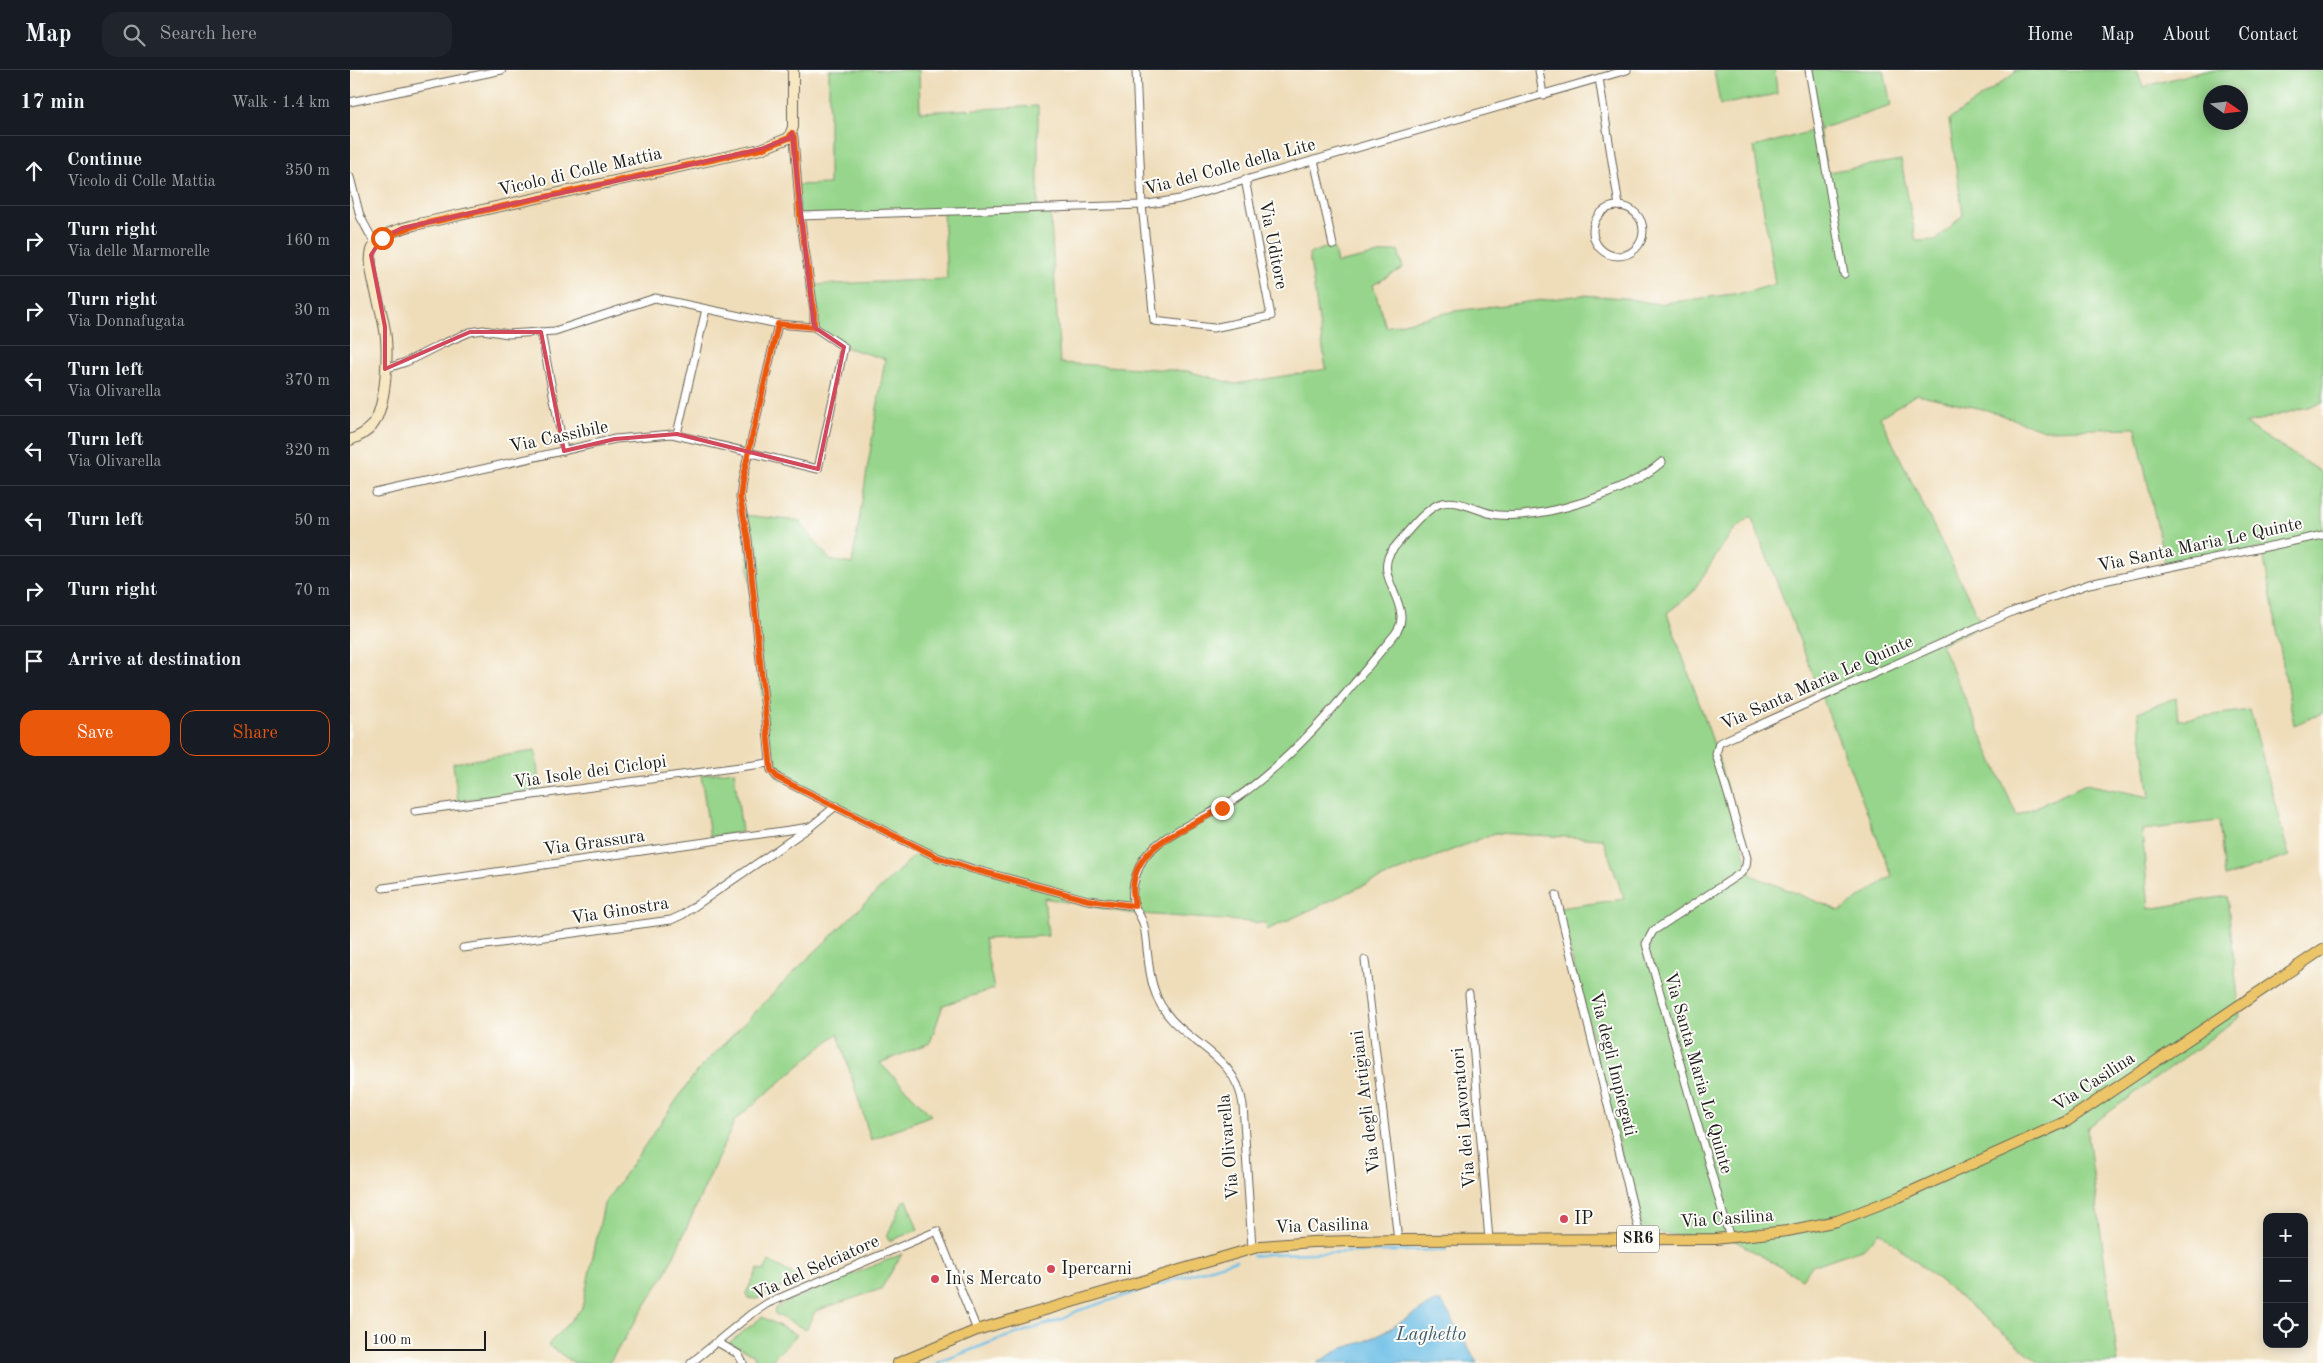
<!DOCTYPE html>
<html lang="en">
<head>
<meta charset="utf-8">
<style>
	body { margin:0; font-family:"Old Standard TT",serif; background:#20242c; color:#f1f3f6 }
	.controls { position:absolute; right:15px; bottom:15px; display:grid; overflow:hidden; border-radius:10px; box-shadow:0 2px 12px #0003 }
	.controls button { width:45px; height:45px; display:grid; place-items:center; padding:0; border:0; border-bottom:1px solid #363941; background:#171b24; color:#f1f3f6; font:25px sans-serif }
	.compass { position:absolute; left:1853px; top:15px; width:45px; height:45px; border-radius:50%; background:#171b24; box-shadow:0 2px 12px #0003; rotate:104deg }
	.scale { position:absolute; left:15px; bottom:12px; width:121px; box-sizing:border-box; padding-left:5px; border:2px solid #1c1c1c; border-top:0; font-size:14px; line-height:18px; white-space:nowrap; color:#1c1c1c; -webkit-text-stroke:4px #fdfcf7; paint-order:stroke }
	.stop { position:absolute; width:15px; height:15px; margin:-11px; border:4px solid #ea580c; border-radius:50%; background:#fff }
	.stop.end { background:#ea580c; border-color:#fff; box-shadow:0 1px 5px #0008 }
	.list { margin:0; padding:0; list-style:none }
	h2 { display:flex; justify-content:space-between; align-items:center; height:65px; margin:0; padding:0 20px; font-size:21px }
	h2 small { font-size:16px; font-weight:400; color:#9ea1a6 }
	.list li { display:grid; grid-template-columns:32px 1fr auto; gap:15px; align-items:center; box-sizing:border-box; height:70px; padding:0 20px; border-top:1px solid #363941 }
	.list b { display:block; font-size:19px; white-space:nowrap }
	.list p { margin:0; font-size:16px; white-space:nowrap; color:#9ea1a6 }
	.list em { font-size:16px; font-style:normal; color:#9ea1a6 }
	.actions { display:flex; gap:10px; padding:15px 20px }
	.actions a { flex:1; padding:11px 0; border:1px solid #ea580c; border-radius:15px; text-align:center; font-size:18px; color:#ea580c }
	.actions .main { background:#ea580c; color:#fff }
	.icon { flex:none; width:28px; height:28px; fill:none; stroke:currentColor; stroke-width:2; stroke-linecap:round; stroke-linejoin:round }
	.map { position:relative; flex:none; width:1973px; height:1293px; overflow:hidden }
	header { display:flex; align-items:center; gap:30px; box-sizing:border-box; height:70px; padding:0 25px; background:#171b24; border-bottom:1px solid #363941 }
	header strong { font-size:24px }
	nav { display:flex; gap:28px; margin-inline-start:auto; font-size:18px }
	.search { width:350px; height:45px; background:#20242c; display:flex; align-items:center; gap:12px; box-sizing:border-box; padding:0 18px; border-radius:15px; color:#9ea1a6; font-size:19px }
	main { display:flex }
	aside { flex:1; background:#171b24 }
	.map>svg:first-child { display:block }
	.green { fill:#96d58b; stroke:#597854; fill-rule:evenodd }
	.water { fill:#6bbde6; stroke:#446c81 }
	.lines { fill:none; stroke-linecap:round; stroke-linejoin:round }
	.stream { stroke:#6bbde6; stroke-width:2.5 }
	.street-casing { stroke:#666053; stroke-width:9 }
	.secondary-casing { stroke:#666053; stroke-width:12 }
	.primary-casing { stroke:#666053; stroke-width:12 }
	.street { stroke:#fff; stroke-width:7 }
	.secondary { stroke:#f7e8c3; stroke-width:10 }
	.primary { stroke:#ecc569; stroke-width:10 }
	.route { stroke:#ea580c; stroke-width:6 }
	.marked { fill:none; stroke:#d1495b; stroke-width:4; stroke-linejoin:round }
	.poi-dot { fill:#d1495b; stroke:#fdfcf7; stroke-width:2 }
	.labels { text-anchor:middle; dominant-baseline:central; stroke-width:4; stroke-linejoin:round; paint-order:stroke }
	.shield { fill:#fdfcf7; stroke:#605f5e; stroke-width:1 }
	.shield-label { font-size:16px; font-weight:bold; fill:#1c1c1c }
	.street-label { font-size:18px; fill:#1c1c1c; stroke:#fdfcf7 }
	.poi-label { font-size:18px; fill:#1c1c1c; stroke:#fdfcf7; text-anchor:start }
	.water-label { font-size:19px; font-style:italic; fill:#3c5c6d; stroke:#fdfcf7 }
</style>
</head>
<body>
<header>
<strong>Map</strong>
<div class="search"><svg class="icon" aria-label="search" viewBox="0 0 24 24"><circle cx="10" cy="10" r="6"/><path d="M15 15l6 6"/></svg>Search here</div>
<nav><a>Home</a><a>Map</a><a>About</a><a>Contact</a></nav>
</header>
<main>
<aside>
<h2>17 min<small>Walk · 1.4 km</small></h2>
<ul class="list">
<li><svg class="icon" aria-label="ahead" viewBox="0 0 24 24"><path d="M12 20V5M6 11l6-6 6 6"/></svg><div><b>Continue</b><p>Vicolo di Colle Mattia</p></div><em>350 m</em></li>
<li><svg class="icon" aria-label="right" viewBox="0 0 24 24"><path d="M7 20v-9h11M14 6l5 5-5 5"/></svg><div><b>Turn right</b><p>Via delle Marmorelle</p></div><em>160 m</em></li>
<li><svg class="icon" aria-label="right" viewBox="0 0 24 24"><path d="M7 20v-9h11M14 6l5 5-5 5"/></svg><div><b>Turn right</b><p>Via Donnafugata</p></div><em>30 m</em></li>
<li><svg class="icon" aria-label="left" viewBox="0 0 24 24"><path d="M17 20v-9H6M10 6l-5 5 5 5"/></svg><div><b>Turn left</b><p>Via Olivarella</p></div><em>370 m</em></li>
<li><svg class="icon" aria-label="left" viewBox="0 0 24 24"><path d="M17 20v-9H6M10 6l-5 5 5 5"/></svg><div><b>Turn left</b><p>Via Olivarella</p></div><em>320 m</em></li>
<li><svg class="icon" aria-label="left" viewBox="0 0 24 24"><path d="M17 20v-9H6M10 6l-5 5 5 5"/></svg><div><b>Turn left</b></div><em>50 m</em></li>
<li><svg class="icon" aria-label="right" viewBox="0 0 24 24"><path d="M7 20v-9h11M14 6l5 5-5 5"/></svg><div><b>Turn right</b></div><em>70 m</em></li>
<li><svg class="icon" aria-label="arrive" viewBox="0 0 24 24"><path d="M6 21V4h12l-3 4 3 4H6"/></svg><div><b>Arrive at destination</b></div></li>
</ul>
<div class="actions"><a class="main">Save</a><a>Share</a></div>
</aside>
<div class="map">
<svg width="1973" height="1293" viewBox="0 0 1973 1293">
	<rect width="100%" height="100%" fill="#fdfcf7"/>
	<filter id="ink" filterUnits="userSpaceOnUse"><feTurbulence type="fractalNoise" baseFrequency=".02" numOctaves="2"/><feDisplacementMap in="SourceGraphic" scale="10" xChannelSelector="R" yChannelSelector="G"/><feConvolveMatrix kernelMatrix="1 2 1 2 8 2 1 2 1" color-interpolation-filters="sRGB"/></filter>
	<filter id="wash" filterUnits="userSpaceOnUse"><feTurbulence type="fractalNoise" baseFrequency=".0096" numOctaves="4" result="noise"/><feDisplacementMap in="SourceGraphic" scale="20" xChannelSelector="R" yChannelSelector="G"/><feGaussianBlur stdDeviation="1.12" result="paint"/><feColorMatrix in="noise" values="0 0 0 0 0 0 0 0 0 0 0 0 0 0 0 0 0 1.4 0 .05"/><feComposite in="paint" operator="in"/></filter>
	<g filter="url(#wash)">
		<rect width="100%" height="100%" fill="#efddba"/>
		<!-- green -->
		<g class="green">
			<path d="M479,0H569L570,42L688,36V138H700L710,293L837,301L885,314L976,299L959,184L983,175L987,193L1048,180L1053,198L1023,215L1036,257L1105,241L1233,225L1274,228L1308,234L1398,222L1425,214L1404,77L1469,59L1459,0H1534L1541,36L1469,59L1477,102L1551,90L1566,171L1586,170L1613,145L1599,50L1665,3V0H1787L1793,17L1855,0H1973V333L1895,354L1973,403V643L1944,655L1912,478L1816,498L1786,358L1694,360L1637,340L1567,324L1530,347L1632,555L1591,574L1667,746L1736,714L1800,727L1788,642L1826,628L1828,650L1900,640L1939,786L1875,807L1869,751L1792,760L1799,839L1877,826L1890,947L1737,1058L1768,1293H1690L1530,1162L1514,1178L1462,1196L1452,1209L1380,1168L1291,1162L1209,838L1274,829L1253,769L1145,763L1012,816L917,860L916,853L777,843L694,828L698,866L634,869L644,919L593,935L580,973L530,993L581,1045L521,1070L488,963L385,1050L317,1201L259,1293H224L198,1275L232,1238L254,1134L344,1005L446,900L568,782L486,736L428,708L419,693L393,445L449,451L480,490L502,494L535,289L494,277L464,257L460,215L597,209L593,142L450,146L447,115L479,114ZM1860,22H1890V52H1860ZM1401,446L1542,806L1490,841L1401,805L1366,680L1317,543L1341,524L1381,463Z"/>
			<path d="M1364,0H1425L1427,24L1370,35Z"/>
			<path d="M185,681L190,720L108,731L103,693Z"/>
			<path d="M384,701L392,762L360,767L351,705Z"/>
			<path d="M557,1130L568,1160L539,1171L537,1166L553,1131Z"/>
			<path d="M552,1184L531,1219L465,1241L456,1260L424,1243L426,1238L436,1232Z"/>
			<path d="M419,1191L450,1208L407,1229L398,1228L396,1223L408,1199L414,1201Z"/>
			<path d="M412,1247L447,1265L419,1293H407L403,1284L379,1273Z"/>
		</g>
		<!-- water -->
		<path class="water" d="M1084,1232H1092L1127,1293H967L990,1279L1016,1271L1041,1258Z"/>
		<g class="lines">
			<!-- stream -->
			<g class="stream">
				<path d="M903,1186L919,1184L1096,1180"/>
				<path d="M587,1293L647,1270L713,1249L727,1241L886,1190"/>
			</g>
		</g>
	</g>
	<g filter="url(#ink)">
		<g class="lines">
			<defs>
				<g id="street">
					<path d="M786,0L792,135L804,251L863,258L921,246L895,109"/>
					<path d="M1189,0L1193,25"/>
					<path d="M1459,0L1494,204"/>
					<path d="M1249,8L1269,136"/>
					<path d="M0,32L152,0"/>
					<path d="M442,63L444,67L450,146L464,240V257"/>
					<path d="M964,90L983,175"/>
					<path d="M0,107L10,146L25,174"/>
					<circle cx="1268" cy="161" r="25"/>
					<path d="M450,146L792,135L830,129L1277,0"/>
					<path d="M428,254L392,411L390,428L398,470L421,700L428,708L587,787L623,799L738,830L785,836"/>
					<path d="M191,262L214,381"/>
					<path d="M327,364L356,239"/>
					<path d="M26,423L265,369L322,364L468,399L494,277L464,257L428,254L305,228L205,261L158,264L133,260L120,262L92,274L56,292L35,299"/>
					<path d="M65,741L419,693"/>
					<path d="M33,818L460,757"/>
					<path d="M1206,825L1291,1169"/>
					<path d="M113,878L321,850L332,845L460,757L486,736"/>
					<path d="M1015,890L1048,1170"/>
					<path d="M1119,924L1139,1170"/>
					<path d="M1380,1168L1296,874L1303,861L1391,803L1396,796L1397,788L1366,684L1369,673L1664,541L1739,514L1973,465"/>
					<path d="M902,1178L893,1035C885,976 820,973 804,919C797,898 798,877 794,856C792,848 787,842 784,835C780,823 785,806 790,795C802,766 861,746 888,727C950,683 997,622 1045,564C1067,537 1020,506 1043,479C1054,466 1074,440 1089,434C1108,427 1129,443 1148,445C1196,449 1276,423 1312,392"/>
					<path d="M367,1272L388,1284L393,1293"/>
					<path d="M341,1293L401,1244L418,1233L587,1161L627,1260"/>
				</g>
				<path id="secondary" d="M0,370C8,367 16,363 22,356C37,336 39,278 34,255C31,236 16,196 22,180C28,164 49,159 64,155L411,79L439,68L443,57V0"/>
				<path id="primary" d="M548,1293L627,1260L911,1176L962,1172L1048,1170L1365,1169L1437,1161L1487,1151L1549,1127L1717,1051L1973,879"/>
			</defs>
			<!-- street casing -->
			<use href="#street" class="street-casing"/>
			<!-- secondary casing -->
			<use href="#secondary" class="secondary-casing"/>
			<!-- primary casing -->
			<use href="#primary" class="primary-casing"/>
			<!-- street -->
			<use href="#street" class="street"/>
			<!-- secondary -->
			<use href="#secondary" class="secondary"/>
			<!-- primary -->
			<use href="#primary" class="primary"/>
		</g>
	</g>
	<g class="lines" filter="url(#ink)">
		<!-- route -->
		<path class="route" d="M32,168L64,156L411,79L439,68L442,63L444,67L450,146L464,240V257L428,254L392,411L390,428L398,470L421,700L428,708L587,787L622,799L738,830L785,836C771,778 833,761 872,738"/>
	</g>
	<!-- marked area -->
	<path class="marked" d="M442,63L464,257L494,277L468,399L327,364L265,369L214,381L191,262H120L35,299V257L21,185L32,168L52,158L411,79L439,68Z"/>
	<!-- markers -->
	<g class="poi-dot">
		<circle cx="1214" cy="1149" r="5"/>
		<circle cx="701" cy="1199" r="5"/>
		<circle cx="585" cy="1209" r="5"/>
	</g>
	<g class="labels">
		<!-- shield labels -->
		<rect class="shield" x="1267" y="1155.5" width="42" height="27" rx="4"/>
		<g class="shield-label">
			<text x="1288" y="1169">SR6</text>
		</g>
		<!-- street labels -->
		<g class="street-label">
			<text transform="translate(880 97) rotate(-15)">Via del Colle della Lite</text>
			<text transform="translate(230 102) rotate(-13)">Vicolo di Colle Mattia</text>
			<text transform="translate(923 175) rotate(79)">Via Uditore</text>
			<text transform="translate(209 367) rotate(-12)">Via Cassibile</text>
			<text transform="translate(1850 475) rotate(-12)">Via Santa Maria Le Quinte</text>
			<text transform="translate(1467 613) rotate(-24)">Via Santa Maria Le Quinte</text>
			<text transform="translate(240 702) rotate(-8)">Via Isole dei Ciclopi</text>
			<text transform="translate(244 773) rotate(-8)">Via Grassura</text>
			<text transform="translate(270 841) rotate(-9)">Via Ginostra</text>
			<text transform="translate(1263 994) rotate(76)">Via degli Impiegati</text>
			<text transform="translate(1348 1003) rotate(74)">Via Santa Maria Le Quinte</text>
			<text transform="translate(1744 1012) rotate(-33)">Via Casilina</text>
			<text transform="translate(1016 1032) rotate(-97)">Via degli Artigiani</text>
			<text transform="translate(1114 1048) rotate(-95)">Via dei Lavoratori</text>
			<text transform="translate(879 1077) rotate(-95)">Via Olivarella</text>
			<text transform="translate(1377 1149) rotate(-4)">Via Casilina</text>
			<text transform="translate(972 1156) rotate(-2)">Via Casilina</text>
			<text transform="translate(466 1198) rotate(-24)">Via del Selciatore</text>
		</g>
		<!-- poi labels -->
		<g class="poi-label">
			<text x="1224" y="1149">IP</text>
			<text x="711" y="1199">Ipercarni</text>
			<text x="595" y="1209">In's Mercato</text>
		</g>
		<!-- water labels -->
		<g class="water-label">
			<text x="1081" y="1265">Laghetto</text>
		</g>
	</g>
</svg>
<div class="controls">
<button>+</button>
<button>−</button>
<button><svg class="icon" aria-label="locate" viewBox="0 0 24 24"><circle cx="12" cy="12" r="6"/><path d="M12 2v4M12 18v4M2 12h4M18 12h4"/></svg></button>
</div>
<svg class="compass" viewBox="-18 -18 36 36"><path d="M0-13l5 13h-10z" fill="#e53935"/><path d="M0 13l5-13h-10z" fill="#9ea1a6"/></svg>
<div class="scale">100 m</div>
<div class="stop" style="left:32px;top:168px"></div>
<div class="stop end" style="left:872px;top:738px"></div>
</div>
</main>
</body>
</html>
